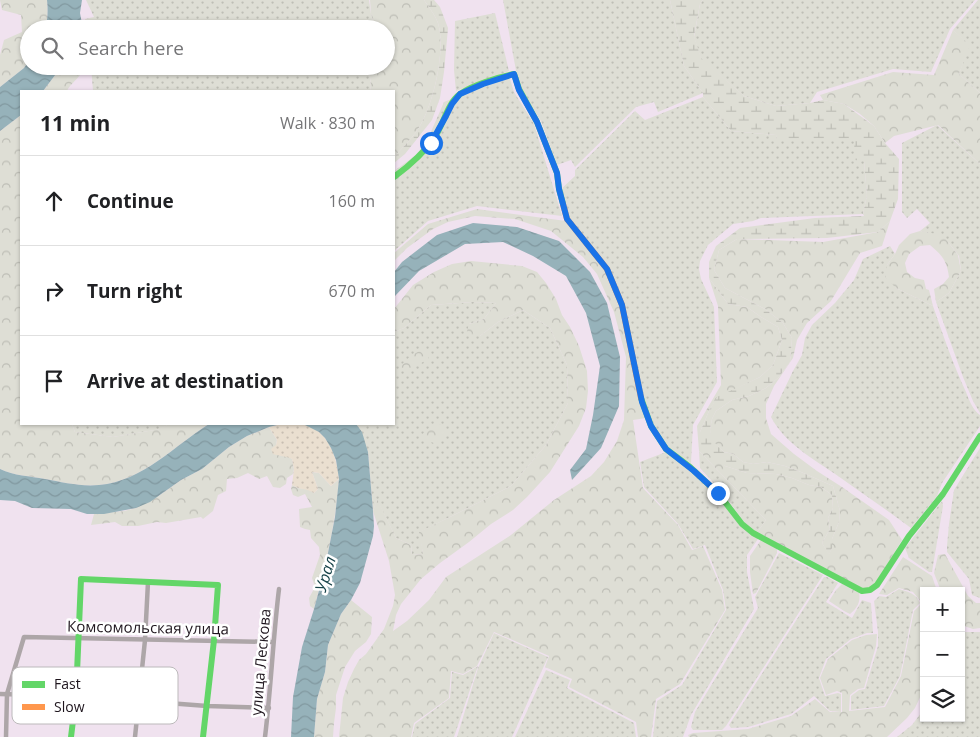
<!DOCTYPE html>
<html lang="en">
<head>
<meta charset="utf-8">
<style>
	body { margin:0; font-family:"Open Sans",sans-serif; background:#f2f2f2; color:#202124 }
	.controls { position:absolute; right:15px; bottom:15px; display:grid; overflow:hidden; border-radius:0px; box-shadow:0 1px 4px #0004 }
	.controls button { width:45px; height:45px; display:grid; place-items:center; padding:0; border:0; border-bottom:1px solid #e0e0e0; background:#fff; color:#202124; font:25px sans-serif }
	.stop { position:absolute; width:15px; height:15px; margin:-11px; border:4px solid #1a73e8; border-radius:50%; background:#fff }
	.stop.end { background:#1a73e8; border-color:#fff; box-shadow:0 1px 5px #0008 }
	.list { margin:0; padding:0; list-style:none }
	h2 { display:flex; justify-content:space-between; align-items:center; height:65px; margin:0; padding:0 20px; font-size:21px }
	h2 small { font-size:16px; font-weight:400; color:#757577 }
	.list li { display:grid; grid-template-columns:32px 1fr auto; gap:15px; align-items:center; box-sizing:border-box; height:90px; padding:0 20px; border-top:1px solid #e0e0e0 }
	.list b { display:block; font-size:19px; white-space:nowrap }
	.list em { font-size:16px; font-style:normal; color:#757577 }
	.icon { flex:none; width:28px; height:28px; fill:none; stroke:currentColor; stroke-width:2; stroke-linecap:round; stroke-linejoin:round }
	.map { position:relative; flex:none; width:980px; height:737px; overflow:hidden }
	.search { position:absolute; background:#fff; box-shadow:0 1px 4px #0004; left:20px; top:20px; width:375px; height:55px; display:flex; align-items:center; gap:12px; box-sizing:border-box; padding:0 18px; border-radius:28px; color:#757577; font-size:19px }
	.panel { position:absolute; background:#fff; box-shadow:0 1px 4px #0004; left:20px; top:90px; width:375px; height:335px; border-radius:0px }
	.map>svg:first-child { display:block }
	.green { fill:url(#green-dots) }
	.forest { fill:url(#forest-crowns) }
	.wetland { fill:url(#wetland-marsh) }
	.sand { fill:url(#sand-dots) }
	.water { fill:url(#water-waves) }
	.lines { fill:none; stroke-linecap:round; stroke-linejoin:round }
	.street { stroke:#ada6a8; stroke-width:4.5 }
	.fast { stroke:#63d668; stroke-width:6 }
	.slow { stroke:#ff974d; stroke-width:6 }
	.route { stroke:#1a73e8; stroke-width:6 }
	.labels { text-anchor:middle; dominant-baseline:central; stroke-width:5; stroke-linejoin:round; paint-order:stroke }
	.street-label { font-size:15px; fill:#1e151d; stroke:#fff }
	.water-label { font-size:16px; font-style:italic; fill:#19444a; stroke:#fff }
	.key { fill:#fff; stroke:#bcb9bb; stroke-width:1 }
	.key-label { font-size:14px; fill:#1e151d }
</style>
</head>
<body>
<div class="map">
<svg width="980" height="737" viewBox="0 0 980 737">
	<defs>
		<pattern id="green-dots" width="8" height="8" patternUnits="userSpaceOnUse" patternTransform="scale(1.25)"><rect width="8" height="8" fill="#deded5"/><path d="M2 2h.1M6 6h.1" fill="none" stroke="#bebeb6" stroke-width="1.8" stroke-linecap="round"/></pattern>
		<pattern id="forest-crowns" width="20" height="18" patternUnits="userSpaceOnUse" patternTransform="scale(1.25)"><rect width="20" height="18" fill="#deded5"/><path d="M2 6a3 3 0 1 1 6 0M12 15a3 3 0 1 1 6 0" fill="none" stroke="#bebeb6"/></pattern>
		<pattern id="wetland-marsh" width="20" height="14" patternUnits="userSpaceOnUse" patternTransform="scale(1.25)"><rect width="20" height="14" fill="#deded5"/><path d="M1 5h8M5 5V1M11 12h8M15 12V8" fill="none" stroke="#bebeb6"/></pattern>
		<pattern id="sand-dots" width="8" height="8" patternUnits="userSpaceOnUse" patternTransform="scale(1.25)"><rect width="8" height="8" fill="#eadfd0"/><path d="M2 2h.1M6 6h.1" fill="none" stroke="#c8beb2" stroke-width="1.8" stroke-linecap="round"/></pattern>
		<pattern id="water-waves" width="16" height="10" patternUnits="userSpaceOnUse" patternTransform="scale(1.25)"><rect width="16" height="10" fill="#96b2ba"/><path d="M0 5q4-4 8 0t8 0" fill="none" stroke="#81989f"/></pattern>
	</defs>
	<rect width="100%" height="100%" fill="#f0e2ef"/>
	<!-- green -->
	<g class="green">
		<path d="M86,0H369L371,14L376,29H87L85,19L94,17Z"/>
		<path d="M503,0H670L684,66L703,93L658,112L654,102L636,107L575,167L571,160L557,165L541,121L522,91L517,76Z"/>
		<path d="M703,0H975L950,29L931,72L893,69L817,92L810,103L776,106L744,96L701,59L694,37L700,4Z"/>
		<path d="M978,0H980V93L959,74L969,45L953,30Z"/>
		<path d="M495,13L509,71L456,91L454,70L455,21Z"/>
		<path d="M91,66H377L369,68L371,86L370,91H93Z"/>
		<path d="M509,76L514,92L534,124L562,216L477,206L428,221L394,251V171L423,150L444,102Z"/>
		<path d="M703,97L731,131L776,135L778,141H854L864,161L867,195L863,214L761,218L753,221L733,224L708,245L700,261L699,269L701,279L714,307L717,382L693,425L691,463L665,447L645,406L623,306L567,218L559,191L575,176V170L635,111L645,120Z"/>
		<path d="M937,125L980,164V413L973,401L963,377L936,302L949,293L961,271L959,256L949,243L929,233L920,231L930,223L917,209L907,218L902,212V143Z"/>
		<path d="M890,246L895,254L887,265L896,288L933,306C943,335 953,364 966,392C969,400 973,410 980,415V426L942,483L937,496L911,528C887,510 862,493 838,476C814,459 785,444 771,417L793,371L802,355L805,338L812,325L835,303L854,280L863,259Z"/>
		<path d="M473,302L496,303L484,319L469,324L480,336L498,322L523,310L550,328L567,365L568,403L546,445L511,486L452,516L420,532L423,554L412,555L411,545L396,538L377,500L373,511L368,452L356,424H394V332L404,328L431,305Z"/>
		<path d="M72,424H169L161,429L113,437L75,432Z"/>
		<path d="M980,448V598L972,595L969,579L947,552V546L949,524L954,490Z"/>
		<path d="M699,451L766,520L756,534L745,523L722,492L700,468Z"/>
		<path d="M666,452L694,472L758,539L747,555V572L754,609L691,715L683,737H653L657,701L682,685L726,610L723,590L705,545L693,549L678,524L644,487L640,462Z"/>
		<path d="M942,501L943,506L932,572H929L909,558L905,548Z"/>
		<path d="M779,553L823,575L726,726L722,730H693L691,727L695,712L758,608L755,597Z"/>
		<path d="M824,577H827L838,583L826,602L852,618L862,600L871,603L873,633H867L851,639L826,659L819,678L825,696L838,693L841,694V712L830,711L814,696L791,714L748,727L731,728L729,725Z"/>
		<path d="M899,589C908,592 916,593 920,603L913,610L900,676L884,706L851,710V696L859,690L865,689L878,646V632L874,601L879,596L886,597Z"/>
		<path d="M961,632H980V737H897L912,725L924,709V718H961Z"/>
		<path d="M494,633L548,657L512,737H457L478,668Z"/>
		<path d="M478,666L454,737H412L415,724L450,698L452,672L463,675Z"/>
		<path d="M546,670L570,680L567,688L634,723L636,737H515Z"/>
	</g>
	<!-- forest -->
	<g class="forest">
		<path d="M0,0H47C48,10 48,19 45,29H29V61L24,68L0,87V55L4,40L22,32L21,15L2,10Z"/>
		<path d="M370,0H424C429,7 435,15 438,23C446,49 434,101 421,124C415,136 403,147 394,157V91H370L371,86L369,68L386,66L387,64L386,29H376L371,14Z"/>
		<path d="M953,30L970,45L959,74L980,93V164L938,125L894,136L885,143L874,126L860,114L844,104L823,100L820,95L893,72L934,75Z"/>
		<path d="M62,66H78L80,75C76,81 70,84 67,91H43Z"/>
		<path d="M21,115V424H72L75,432L113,437L160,429L169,424H209C174,446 143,481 99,485C81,487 62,482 45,479C30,476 14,476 0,469V131Z"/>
		<path d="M477,209L566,221L607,270L621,306L646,418L633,420L643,488L678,525L692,550L703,546L722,590L725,610L680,684L656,699L651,737H638L636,722L569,687L572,679L545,667L549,656L494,632L477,666L463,674L451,671L449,698L414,723L411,737H339L343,698L348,682L354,669L359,660L366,654L384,629L393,606L395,595L389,561L373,511L377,499L396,538L411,545L412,555L423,554L419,532L452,516L511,486L546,445L568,403L567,365L550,328L523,310L498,322L480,336L466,335L469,324L484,319L496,303L473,302L431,305L404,328L394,332V309L413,285L434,272L452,264L471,261L522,266L537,272L546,283L556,299L562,315L570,327L579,346L587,371L588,391L586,408L579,426L550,472L527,497L513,510L491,524L469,542L440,563L421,579L401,604L396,615L393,631L407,621L429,600L446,577L511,535L554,500L591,476L604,462L617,441L624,420L626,357L614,312L597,274L583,257L551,231L515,219L475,216L448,222L433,229L407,248L394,261V253L428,224Z"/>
		<path d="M890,221L882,246L860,253L831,301L807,323L797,340L793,358L774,386L766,404V418L771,434L794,454L817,471L842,487L889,520L902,540L874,586L865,590L756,534L766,520L699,451L697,426L721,385L718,306L709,278L728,304L747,307L761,317L778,327L782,340L773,365L760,377L717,398L709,411L700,432L725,466L747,473L776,474L792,478L809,485L821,487L832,495L833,508L828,518L830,529L822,543L829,554L832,548V539L839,522L840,511L833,486L801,472L785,466L767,462L753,464L743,462L733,454L724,452L711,440L710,429L712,419L716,411L732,400L749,396L766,388L779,377L790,362L792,338L783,323L765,309L725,288L714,270L719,250L737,239L823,242L878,232Z"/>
		<path d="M920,231L942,235L949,243L958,255L961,271L949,293L936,302L934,289L943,284L949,277C947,261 942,255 930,245L920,246L909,254L905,263L907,272L915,278L924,280L926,289L929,290L933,306L896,288L885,277L887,265L895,254L899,245L910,234Z"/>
		<path d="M425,349L430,353L428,359L406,372L400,366L413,354Z"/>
		<path d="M440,424L445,427L447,434L434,443C428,441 423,441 423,434C427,428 433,426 440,424Z"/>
		<path d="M269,427L277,440L276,445L281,456H288L292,459L294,469L293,474L287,478L286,484L280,488L273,487L267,476L259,479L248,473L237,478L227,479L226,491L218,495L213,511L203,519L201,517L166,523L157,522L138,526H122L115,522L91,525L94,514L124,511L136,508L160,495L181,480L202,469L229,447L247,436Z"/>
		<path d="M312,472L319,473L331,486L339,479C336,524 325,566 314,609L310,606L309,598L315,587L312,578L320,555L319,547L311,538L310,530L305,529L300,527L299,509L312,507L305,494L298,497L293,495L291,489L292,485L298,488L308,489L314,493L318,489Z"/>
		<path d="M761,540L777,548V553L756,593L753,594L750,572V556Z"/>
		<path d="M945,554L968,596L976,603H980V628L973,629L961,625V591H941L934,573L938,555Z"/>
		<path d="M903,557L932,576L937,591H924V689L915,708L907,718L887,737H689L688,735L693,733L748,729L791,716L815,699L830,712H842V693L837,691L826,695L820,678L828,659L852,640L866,635L877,634L876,646L864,688L858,689L850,695L849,711L885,707L901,676L914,611L922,603L913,592L899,588L887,595L879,594Z"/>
		<path d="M842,584L859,593C861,602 857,608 850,614L844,611L829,601L836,590Z"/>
		<path d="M351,600L372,617L371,634L366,642L355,651L345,667L336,695V708L334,723L333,737H314L317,699L325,672L328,645L341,614Z"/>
	</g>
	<!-- wetland -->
	<g class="wetland">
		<path d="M424,0H434L440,7L448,28L444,72L440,98L432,120L405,154L394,163V157C403,147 415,136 421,124C434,101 446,49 438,23C435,15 429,7 424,0Z"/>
		<path d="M670,0H703L700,4L694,36L701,58L744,96L776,106L810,103L823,100L844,104L874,126L885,143L899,159L898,199L890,221L878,232L827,238L737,239L719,250L714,270L725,288L765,309L783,323L792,338L790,362L779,377L766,388L749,396L732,400L716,411L712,419L710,429L712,440L724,452L733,454L743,462L753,464L767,462L785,466L801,472L833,486L840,511L839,522L832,539V548L829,555L822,543L830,529L828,518L833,508L832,495L821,487L809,485L792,478L776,474L747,473L725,466L711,456L701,447L700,432L709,411L717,397L760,377L773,365L782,340L778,327L761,317L747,307L728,304L709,278V262L716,246L740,228L815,218L864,216L863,214L867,195L864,161L855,160L854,141H777L776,135L731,131L703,97V93L684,66Z"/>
	</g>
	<!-- sand -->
	<path class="sand" d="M281,424C289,424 298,422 305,424C329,432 337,457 339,479L331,486L319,473L312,472L318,489L314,493C306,488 300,490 292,485L294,469L292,459C286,456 280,456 273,454L271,449L276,445L277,440L269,427Z"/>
	<!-- water -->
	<g class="water">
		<path d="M47,0H82L80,13L83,29H45C48,19 48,10 47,0Z"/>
		<path d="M29,61V66H62L43,91H21V115L0,131V87L24,68Z"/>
		<path d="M473,223L517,227L559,241L590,272L607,303L620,357L619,406L601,448L572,480L570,470L586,449L593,415L600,366L586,313L566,276L533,256L503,242L465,244L419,271L394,297V272L402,262L437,235Z"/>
		<path d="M209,424H281L269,427L247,436L229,447L202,469L181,480L150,502L136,508L104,514H87L71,509L32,508L15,501L0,500V469C14,476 30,476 45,479C62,482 81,487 99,485C143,481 174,446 209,424Z"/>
		<path d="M303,424H356L362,432L368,452L373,511L374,526L373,536L360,583L351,600L341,614L328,645L325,672L317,699L314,737H291L293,697L302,647L314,609L325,568L335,517L339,479L336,460L331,448L325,438L319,432Z"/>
	</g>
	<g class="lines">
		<!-- street -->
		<g class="street">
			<path d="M0,694L76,696L207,706L269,708"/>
			<path d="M6,737L7,694L24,637L273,642"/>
			<path d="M135,737L145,640L148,582"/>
			<path d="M265,737C271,688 273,638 279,589"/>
		</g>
		<!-- fast -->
		<g class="fast">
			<path d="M394,177C409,166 424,153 435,137C444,123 447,104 460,94C472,85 499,77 514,74L519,89L537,122L557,173L559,189L563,204"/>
			<path d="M641,398L651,426L666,449L690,467L718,493L742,524L753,533L862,591L870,590L877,585L909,536L943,494L980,436"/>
			<path d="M71,737L76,696L81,579L218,585L214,640L203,737"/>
		</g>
		<!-- slow -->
		<path class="slow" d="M563,204L567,219L607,269L622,305L641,398"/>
	</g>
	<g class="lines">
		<!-- route -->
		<path class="route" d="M431,143L446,116L452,104L460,94L483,84L514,74L519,90L537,122L557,173L559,189L567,219L607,269L622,305L642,402L651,426L666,449L694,471L718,493"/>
	</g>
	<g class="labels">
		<!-- street labels -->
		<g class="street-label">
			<text transform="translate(148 627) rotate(1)">Комсомольская улица</text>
			<text transform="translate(260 662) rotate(-85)">улица Лескова</text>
		</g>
		<!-- water labels -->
		<g class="water-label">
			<text transform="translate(325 574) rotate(-73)">Урал</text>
		</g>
	</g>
	<!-- legend -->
	<rect x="12" y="667" width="166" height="57" rx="8" class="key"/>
	<rect x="22" y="681" width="23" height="7" fill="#63d668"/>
	<rect x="22" y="704" width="23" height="6" fill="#ff974d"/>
	<g class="key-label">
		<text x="54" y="689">Fast</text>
		<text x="54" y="712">Slow</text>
	</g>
</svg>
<div class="controls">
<button>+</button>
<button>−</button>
<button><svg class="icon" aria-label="layers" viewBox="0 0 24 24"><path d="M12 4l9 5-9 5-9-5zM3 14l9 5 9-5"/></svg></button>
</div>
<div class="stop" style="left:431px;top:143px"></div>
<div class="stop end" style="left:718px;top:493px"></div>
<div class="search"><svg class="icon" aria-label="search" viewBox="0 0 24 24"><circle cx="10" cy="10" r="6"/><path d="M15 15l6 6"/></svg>Search here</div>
<section class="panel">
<h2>11 min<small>Walk · 830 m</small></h2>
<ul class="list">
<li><svg class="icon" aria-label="ahead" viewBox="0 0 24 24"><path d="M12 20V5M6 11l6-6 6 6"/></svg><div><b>Continue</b></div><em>160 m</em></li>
<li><svg class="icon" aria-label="right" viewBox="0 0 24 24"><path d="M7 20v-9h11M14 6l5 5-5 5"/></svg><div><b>Turn right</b></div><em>670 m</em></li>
<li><svg class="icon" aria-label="arrive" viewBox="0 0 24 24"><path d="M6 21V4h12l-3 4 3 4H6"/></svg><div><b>Arrive at destination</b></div></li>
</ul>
</section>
</div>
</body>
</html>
